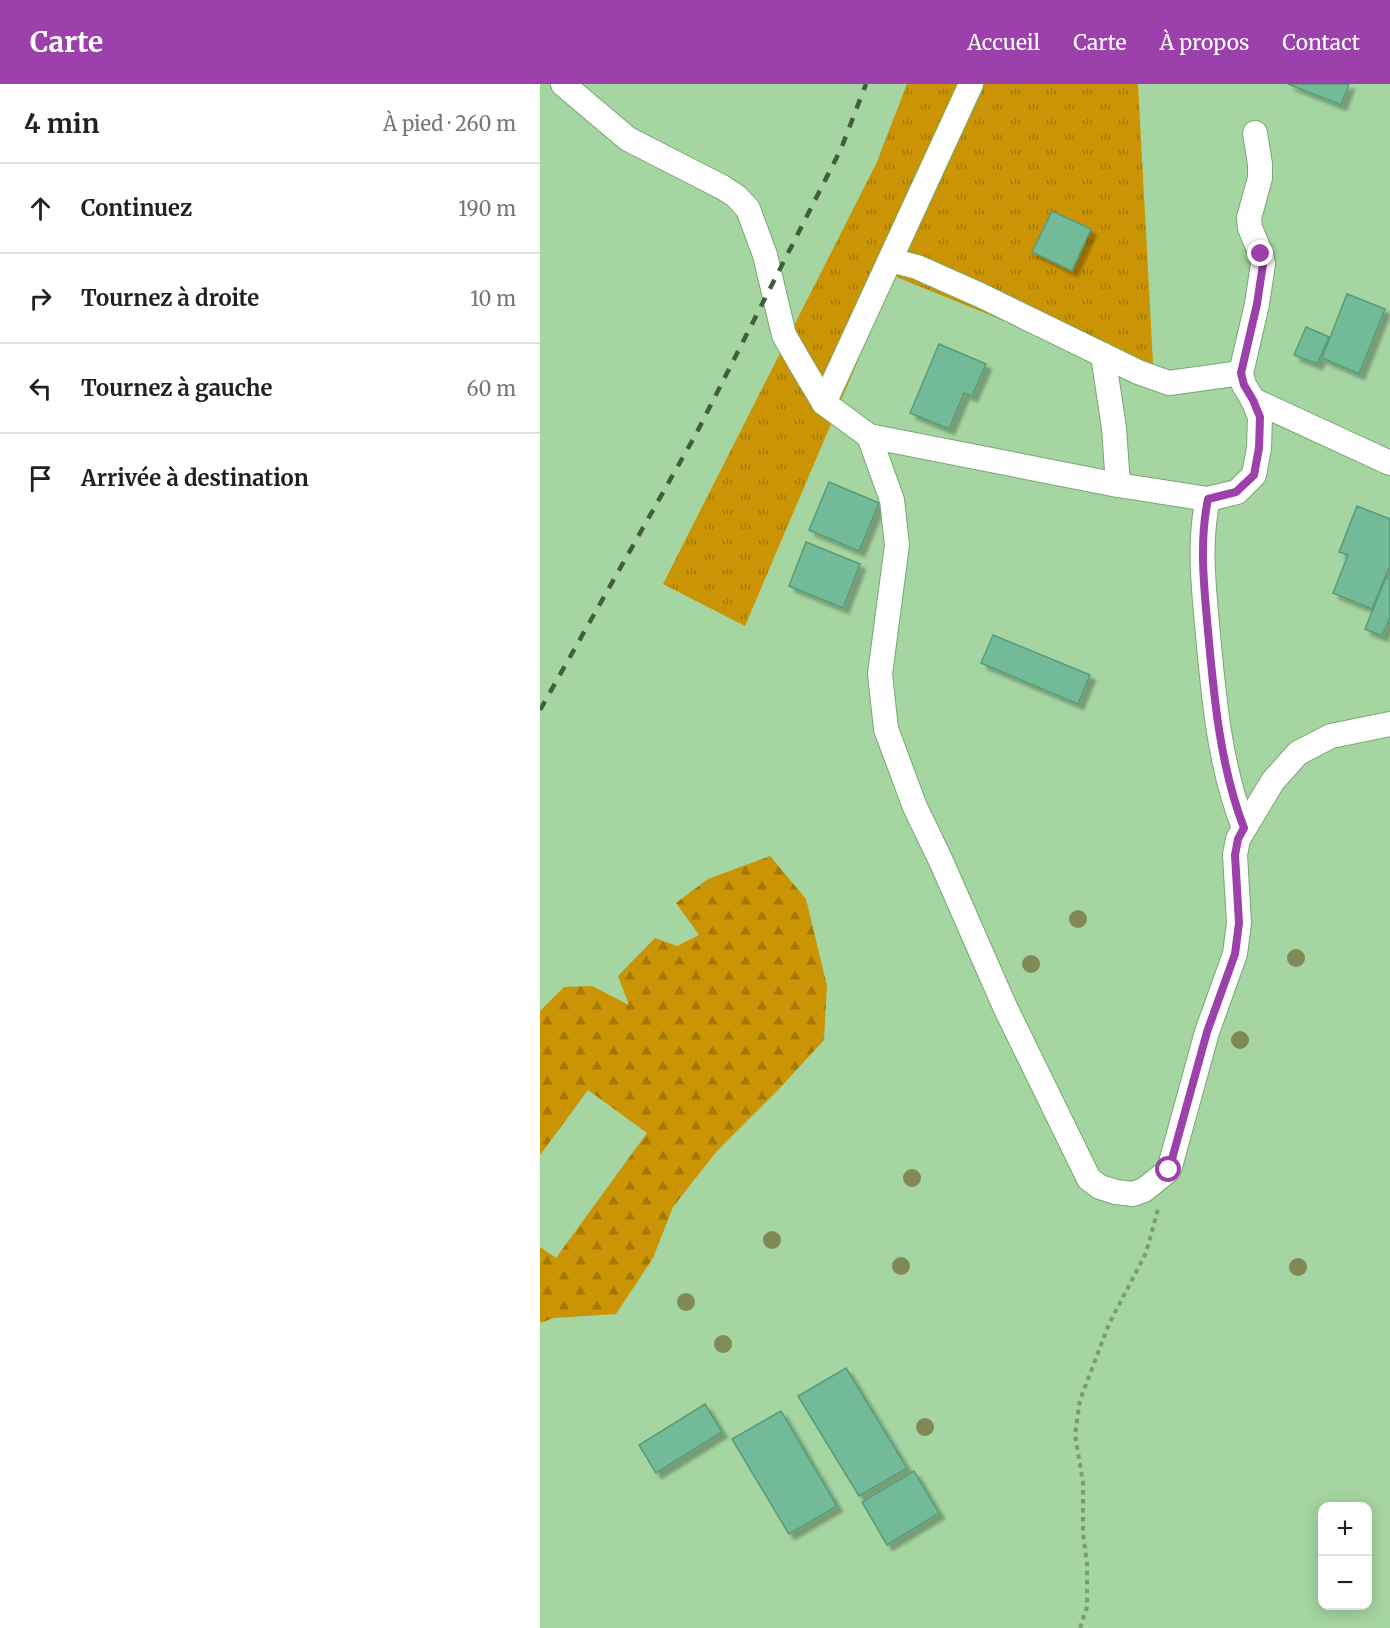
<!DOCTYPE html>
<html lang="fr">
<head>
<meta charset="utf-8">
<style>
	body { margin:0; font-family:Merriweather,serif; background:#f2f2f2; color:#202124 }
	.controls { position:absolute; right:18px; bottom:18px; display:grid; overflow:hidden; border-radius:12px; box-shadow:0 3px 15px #0003 }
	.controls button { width:54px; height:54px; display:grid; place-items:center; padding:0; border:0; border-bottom:2px solid #e0e0e0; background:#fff; color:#202124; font:30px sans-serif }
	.stop { position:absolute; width:18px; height:18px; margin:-14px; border:4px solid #9c41ab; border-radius:50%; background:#fff }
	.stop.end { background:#9c41ab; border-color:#fff; box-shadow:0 2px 6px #0008 }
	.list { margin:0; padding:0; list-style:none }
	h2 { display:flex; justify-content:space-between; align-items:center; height:78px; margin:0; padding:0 24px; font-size:26px }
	h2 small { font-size:20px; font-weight:400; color:#757577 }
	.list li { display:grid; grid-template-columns:39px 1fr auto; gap:18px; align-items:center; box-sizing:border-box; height:90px; padding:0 24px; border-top:2px solid #e0e0e0 }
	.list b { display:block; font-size:22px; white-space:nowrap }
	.list em { font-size:20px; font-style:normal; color:#757577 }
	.icon { flex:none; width:33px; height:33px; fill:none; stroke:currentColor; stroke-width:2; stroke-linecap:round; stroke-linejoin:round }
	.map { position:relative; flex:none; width:850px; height:1544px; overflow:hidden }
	header { display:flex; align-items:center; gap:36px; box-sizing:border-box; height:84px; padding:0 30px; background:#9c41ab; color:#fff }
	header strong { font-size:28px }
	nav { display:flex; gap:33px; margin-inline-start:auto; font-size:21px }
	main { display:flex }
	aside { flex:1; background:#fff }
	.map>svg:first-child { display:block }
	.grass { fill:url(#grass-tufts) }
	.forest { fill:url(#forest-firs) }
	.building { fill:#73bb98; stroke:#559c7a; stroke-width:1.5; filter:url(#shadow) }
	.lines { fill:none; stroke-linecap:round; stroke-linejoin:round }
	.minor-casing { stroke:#7aa774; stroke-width:26 }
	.path { stroke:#779e73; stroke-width:4; stroke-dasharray:4.5 4.5; stroke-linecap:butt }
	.minor { stroke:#fff; stroke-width:24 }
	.rail { stroke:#425d3f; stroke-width:4.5; stroke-dasharray:10 10; stroke-linecap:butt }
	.tree { fill:#818956 }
	.route { stroke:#9c41ab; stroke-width:8 }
</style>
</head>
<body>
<header>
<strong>Carte</strong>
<nav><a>Accueil</a><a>Carte</a><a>À propos</a><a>Contact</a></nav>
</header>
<main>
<aside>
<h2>4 min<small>À pied · 260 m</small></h2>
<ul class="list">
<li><svg class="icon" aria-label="ahead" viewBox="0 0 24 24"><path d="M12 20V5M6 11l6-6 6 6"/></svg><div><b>Continuez</b></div><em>190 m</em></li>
<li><svg class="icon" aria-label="right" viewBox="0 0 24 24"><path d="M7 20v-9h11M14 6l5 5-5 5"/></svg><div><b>Tournez à droite</b></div><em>10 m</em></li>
<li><svg class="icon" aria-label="left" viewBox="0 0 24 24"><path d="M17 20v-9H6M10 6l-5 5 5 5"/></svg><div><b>Tournez à gauche</b></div><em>60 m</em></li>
<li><svg class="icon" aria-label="arrive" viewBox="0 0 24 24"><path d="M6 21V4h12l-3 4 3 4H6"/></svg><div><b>Arrivée à destination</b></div></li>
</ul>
</aside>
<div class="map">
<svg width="850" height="1544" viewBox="0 0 850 1544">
	<defs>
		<pattern id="grass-tufts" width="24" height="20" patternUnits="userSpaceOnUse" patternTransform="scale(1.5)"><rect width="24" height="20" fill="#ca9404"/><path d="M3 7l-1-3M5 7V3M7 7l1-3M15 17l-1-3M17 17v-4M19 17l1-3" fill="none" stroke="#a37904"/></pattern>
		<pattern id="forest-firs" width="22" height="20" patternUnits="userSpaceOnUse" patternTransform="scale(1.5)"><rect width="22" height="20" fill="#ca9404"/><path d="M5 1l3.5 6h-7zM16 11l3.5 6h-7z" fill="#a37904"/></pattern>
		<filter id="shadow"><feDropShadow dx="5.5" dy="5.5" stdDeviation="1.5" flood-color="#0004"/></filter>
	</defs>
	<rect width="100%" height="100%" fill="#a5d5a0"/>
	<!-- grass -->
	<path class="grass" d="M367,0H598L614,298L354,192L205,542L123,500L336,80Z"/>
	<!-- forest -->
	<path class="forest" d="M230,772L266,815L287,902L284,956L238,1006L176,1068L133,1123L113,1174L76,1230L14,1234L0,1239V1163L16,1174L107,1049L48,1006L0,1071V927L24,903L52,902L89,921L78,892L115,854L137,862L159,851L136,819L168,795Z"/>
	<!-- building -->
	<g class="building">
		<path d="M748,0H809L801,21Z"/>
		<path d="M512,127L551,145L532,187L492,168Z"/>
		<path d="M807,210L845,225L819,290L782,274Z"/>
		<path d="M766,243L789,253L777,280L754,271Z"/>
		<path d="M399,260L446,280L432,312L424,309L409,345L370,329Z"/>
		<path d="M289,398L339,419L319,467L269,446Z"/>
		<path d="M817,422L850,435V484H849L832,525L793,509L808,471L799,468Z"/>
		<path d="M266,458L320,480L303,524L249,502Z"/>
		<path d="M846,493L850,495V533L842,552L825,545Z"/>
		<path d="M453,551L550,591L538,620L441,579Z"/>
		<path d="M306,1284L367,1384L319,1412L258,1312Z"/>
		<path d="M165,1320L182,1348L116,1389L99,1361Z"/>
		<path d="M241,1327L297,1422L249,1450L192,1355Z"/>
		<path d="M374,1387L399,1429L347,1461L322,1418Z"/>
	</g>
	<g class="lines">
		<defs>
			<g id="minor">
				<path d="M23,0L88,55L182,103L196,112L208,125L225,171L244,251L263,284L284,319L329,352L578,401L668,415L697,408L714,391L719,364L720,333L713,316L704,301L701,289L717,220L723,180L721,170L710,144L709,134L720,94V80L715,49"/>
				<path d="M350,176L377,183L440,211L598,288L629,299L701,289"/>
				<path d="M563,271L574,344L578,401"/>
				<path d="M713,316L850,379"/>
				<path d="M284,319L431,0"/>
				<path d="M329,352L352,416L357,461L340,590L346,645L375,723L401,777L465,923L549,1095L560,1103L576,1108L593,1110L604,1106L629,1086L667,948L695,870L699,839L695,771L698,755L733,697L758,669L791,652L850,640"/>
				<path d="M668,415C658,459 664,506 668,551C674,616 680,683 704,744"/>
			</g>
		</defs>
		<!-- minor casing -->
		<use href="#minor" class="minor-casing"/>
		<!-- path -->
		<path class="path" d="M540,1544L547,1523V1480L543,1449V1398L535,1351L540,1316L569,1240L606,1169L618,1125"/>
		<!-- minor -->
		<use href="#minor" class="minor"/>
		<!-- rail -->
		<path class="rail" d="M0,626L156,350L301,65L326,0"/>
	</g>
	<!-- trees -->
	<g class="tree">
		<circle cx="538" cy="835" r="9"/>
		<circle cx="756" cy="874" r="9"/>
		<circle cx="491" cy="880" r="9"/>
		<circle cx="700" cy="956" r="9"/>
		<circle cx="372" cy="1094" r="9"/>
		<circle cx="232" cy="1156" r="9"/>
		<circle cx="361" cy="1182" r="9"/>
		<circle cx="758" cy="1183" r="9"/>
		<circle cx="146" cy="1218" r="9"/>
		<circle cx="183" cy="1260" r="9"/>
		<circle cx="385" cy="1343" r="9"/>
	</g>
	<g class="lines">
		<!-- route -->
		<path class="route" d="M629,1086L667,948L695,870L699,839L695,771L698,755L704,744C680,682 674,613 668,547C664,503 659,458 668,415L696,408L714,391L719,364L720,333L713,316L704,301L701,289L717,220L723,180L721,170"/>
	</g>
</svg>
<div class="controls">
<button>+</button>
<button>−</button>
</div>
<div class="stop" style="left:629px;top:1086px"></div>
<div class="stop end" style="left:721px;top:170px"></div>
</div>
</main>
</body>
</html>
